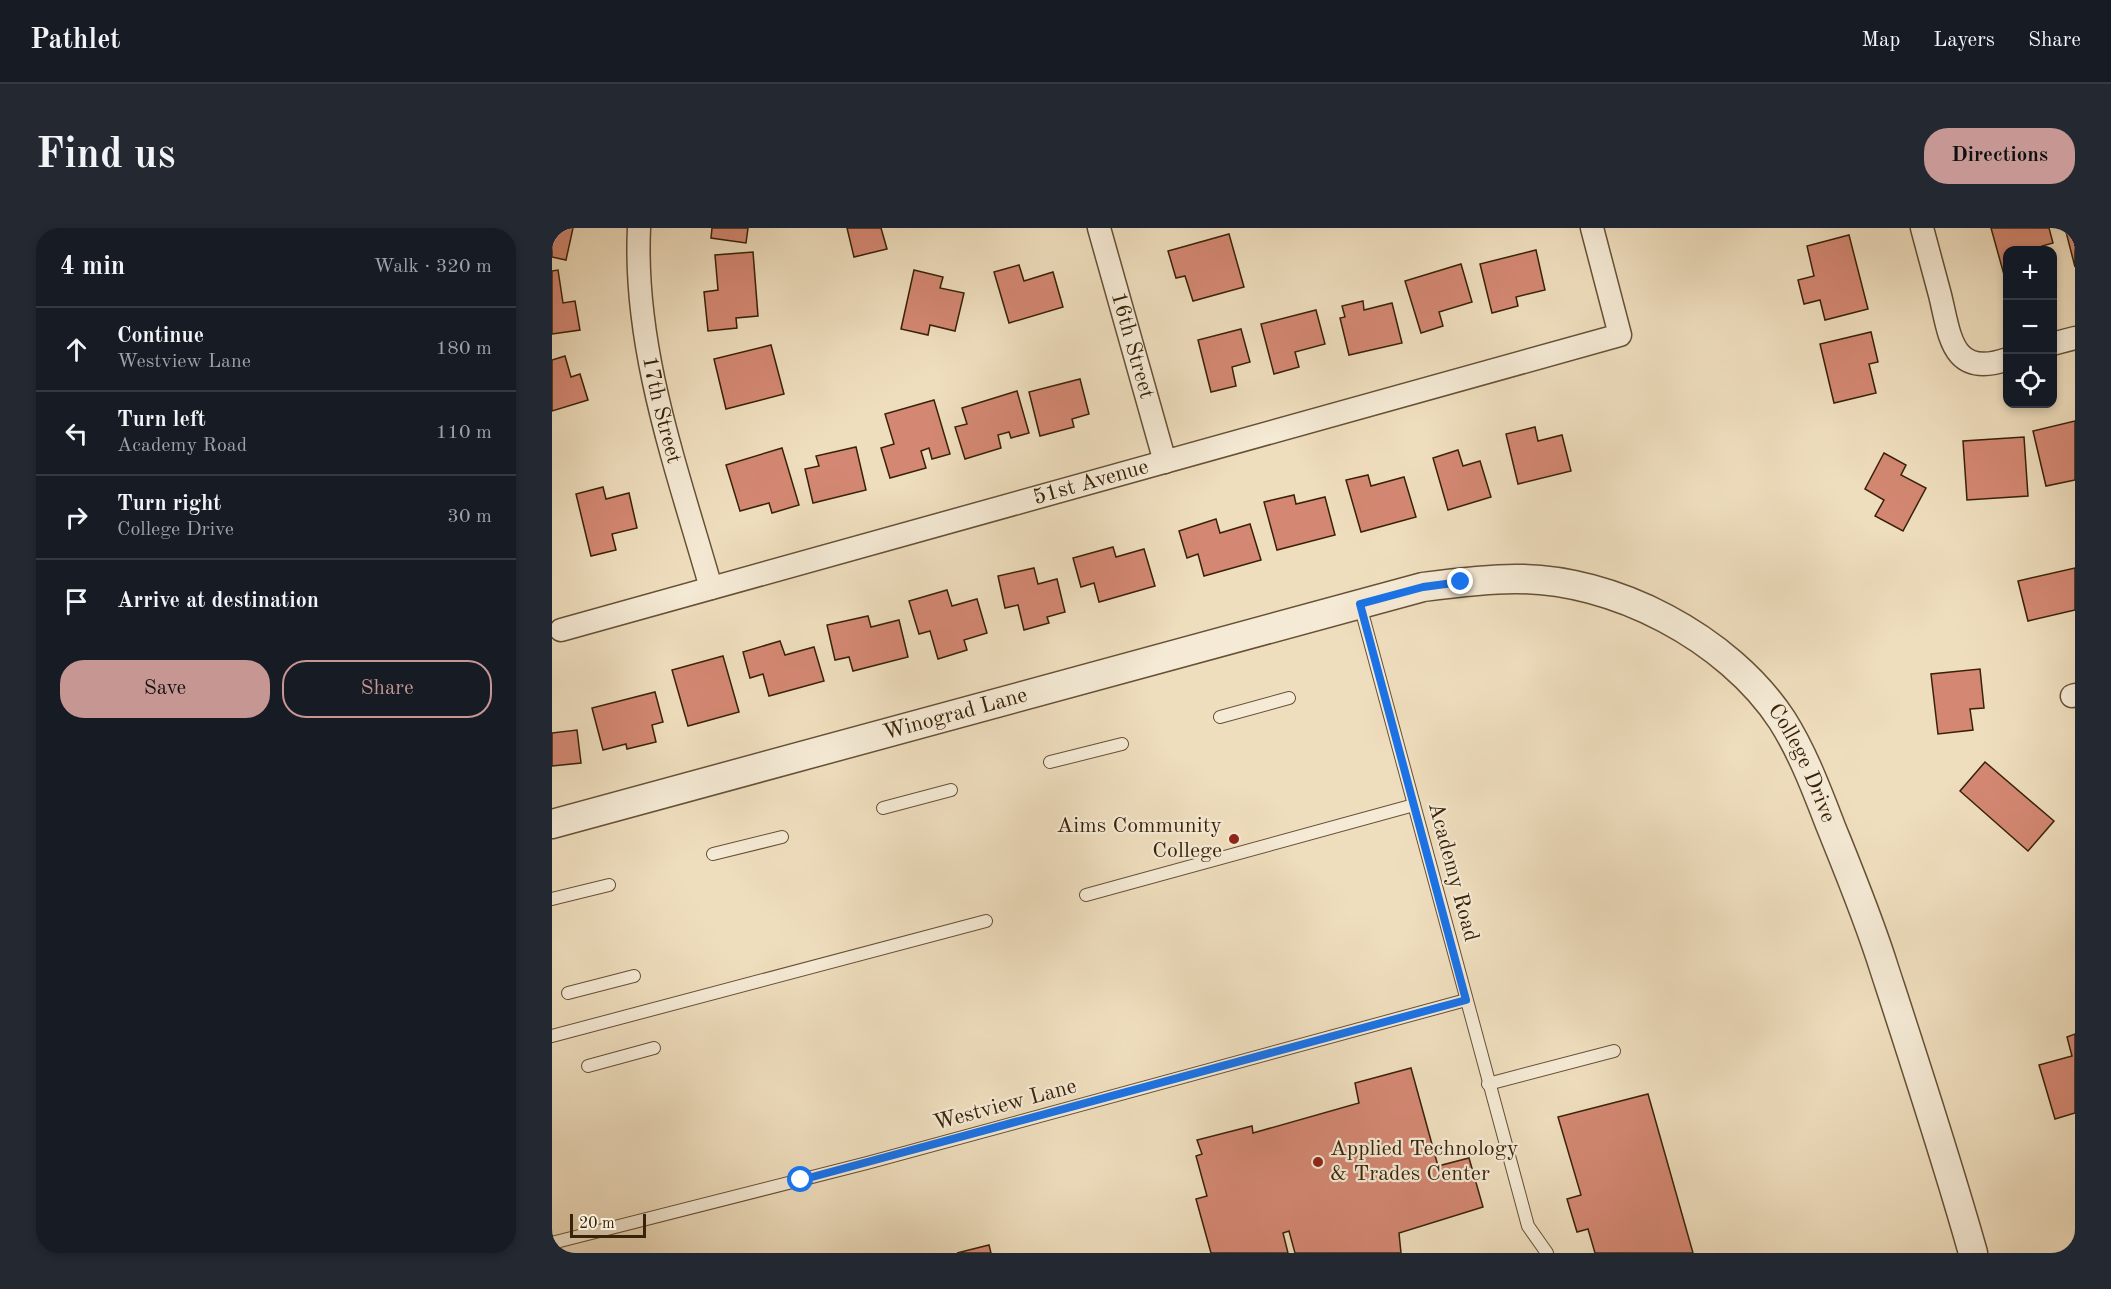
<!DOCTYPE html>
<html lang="en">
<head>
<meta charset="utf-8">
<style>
	body { margin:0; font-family:"Old Standard TT",serif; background:#242831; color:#f1f3f6 }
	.controls { position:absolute; right:18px; top:18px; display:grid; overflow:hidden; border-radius:12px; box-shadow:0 3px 9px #0003 }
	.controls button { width:54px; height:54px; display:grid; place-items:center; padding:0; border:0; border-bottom:2px solid #363941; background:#171b24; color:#f1f3f6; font:30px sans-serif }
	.scale { position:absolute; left:18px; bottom:15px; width:76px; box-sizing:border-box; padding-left:6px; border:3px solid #382208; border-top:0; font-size:16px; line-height:21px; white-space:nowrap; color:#382208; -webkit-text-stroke:4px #f5ead5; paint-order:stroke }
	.stop { position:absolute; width:18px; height:18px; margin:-14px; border:4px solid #1a73e8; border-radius:50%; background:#fff }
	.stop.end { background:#1a73e8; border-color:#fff; box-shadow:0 2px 6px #0008 }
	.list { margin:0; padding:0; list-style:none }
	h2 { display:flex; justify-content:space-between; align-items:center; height:78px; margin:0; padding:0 24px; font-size:26px }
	h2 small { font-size:20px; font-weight:400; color:#9ea1a6 }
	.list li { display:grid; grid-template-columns:39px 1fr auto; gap:18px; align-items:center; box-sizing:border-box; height:84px; padding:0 24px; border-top:2px solid #363941 }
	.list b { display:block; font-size:22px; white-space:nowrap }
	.list p { margin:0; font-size:20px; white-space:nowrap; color:#9ea1a6 }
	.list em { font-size:20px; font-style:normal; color:#9ea1a6 }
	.actions { display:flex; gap:12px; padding:18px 24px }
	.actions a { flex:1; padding:14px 0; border:2px solid #c59692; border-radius:24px; text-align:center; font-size:21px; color:#c59692 }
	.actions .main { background:#c59692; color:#111 }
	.icon { flex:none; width:33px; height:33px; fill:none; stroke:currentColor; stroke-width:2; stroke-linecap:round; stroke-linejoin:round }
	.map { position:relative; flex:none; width:1523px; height:1025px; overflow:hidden; border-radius:24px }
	header { display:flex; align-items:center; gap:36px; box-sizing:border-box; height:84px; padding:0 30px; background:#171b24; border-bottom:2px solid #363941 }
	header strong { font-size:28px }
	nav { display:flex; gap:33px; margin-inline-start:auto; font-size:21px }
	.intro { display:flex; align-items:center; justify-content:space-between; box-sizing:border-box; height:144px; padding:0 36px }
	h1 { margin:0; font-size:42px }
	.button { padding:15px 27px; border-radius:24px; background:#c59692; color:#111; font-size:21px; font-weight:700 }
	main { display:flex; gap:36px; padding:0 36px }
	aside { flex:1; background:#171b24; border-radius:24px; box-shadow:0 3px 9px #0003 }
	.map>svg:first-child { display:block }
	.building { fill:#d48873; stroke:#382208; stroke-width:1.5 }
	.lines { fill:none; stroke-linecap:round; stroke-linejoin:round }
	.service-casing { stroke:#665136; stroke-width:14 }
	.minor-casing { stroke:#665136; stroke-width:25 }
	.tertiary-casing { stroke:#665136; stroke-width:31 }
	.service { stroke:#f5ead5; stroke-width:12 }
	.minor { stroke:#f5ead5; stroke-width:22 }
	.tertiary { stroke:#f5ead5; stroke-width:28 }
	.route { stroke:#1a73e8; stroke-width:8 }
	.poi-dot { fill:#8f2418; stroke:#f5ead5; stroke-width:2 }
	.labels { text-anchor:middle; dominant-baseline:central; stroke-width:4.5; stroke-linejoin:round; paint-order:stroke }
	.street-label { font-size:22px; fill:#382208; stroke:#f5ead5 }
	.poi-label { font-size:22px; fill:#382208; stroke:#f5ead5; text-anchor:end }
</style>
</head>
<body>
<header>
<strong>Pathlet</strong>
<nav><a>Map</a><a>Layers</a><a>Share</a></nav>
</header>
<div class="intro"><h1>Find us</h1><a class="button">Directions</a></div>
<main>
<aside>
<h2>4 min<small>Walk · 320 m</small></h2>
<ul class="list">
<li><svg class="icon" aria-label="ahead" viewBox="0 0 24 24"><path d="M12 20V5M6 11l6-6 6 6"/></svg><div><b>Continue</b><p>Westview Lane</p></div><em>180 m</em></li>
<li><svg class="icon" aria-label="left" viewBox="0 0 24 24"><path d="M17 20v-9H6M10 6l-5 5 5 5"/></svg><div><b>Turn left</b><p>Academy Road</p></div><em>110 m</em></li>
<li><svg class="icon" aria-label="right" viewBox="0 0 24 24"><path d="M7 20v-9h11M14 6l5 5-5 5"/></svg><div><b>Turn right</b><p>College Drive</p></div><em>30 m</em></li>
<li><svg class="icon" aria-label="arrive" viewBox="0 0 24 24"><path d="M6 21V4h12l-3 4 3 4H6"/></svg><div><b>Arrive at destination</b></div></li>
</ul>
<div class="actions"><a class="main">Save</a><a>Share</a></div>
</aside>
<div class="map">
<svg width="1523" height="1025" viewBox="0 0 1523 1025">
	<rect width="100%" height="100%" fill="#efdebe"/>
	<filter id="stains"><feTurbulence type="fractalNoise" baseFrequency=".00333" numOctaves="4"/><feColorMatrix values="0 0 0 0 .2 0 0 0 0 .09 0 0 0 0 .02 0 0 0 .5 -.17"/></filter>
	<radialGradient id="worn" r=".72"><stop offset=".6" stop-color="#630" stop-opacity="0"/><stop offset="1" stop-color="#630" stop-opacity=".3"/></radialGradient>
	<!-- building -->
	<g class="building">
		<path d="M0,0H21L14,32L0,29Z"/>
		<path d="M160,0H196L194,15L159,10Z"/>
		<path d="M295,0H329L335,21L302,29Z"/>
		<path d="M1439,0H1497L1501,15L1490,18L1491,22H1456V61Z"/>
		<path d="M1513,0H1523V39Z"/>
		<path d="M677,6L692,59L641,73L633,48L624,50L616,23Z"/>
		<path d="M1297,7L1316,81L1273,92L1268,72L1252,76L1246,52L1262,48L1255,18Z"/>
		<path d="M984,22L993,62L964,69L966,78L940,85L928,36Z"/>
		<path d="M201,24L206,88L184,90L185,100L156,103L152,64L166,62L163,27Z"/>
		<path d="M909,36L920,74L887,84L891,98L869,105L853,53Z"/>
		<path d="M467,37L472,53L501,44L511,79L457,95L442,44Z"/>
		<path d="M6,42L11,75L23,73L28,102L0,106V43Z"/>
		<path d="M362,42L391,49L388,60L412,65L403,103L378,97L376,107L349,101Z"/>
		<path d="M811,73L812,82L840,75L850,115L797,127L788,90L793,89L790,78Z"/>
		<path d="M764,82L773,116L743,124L747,139L722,146L709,96Z"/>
		<path d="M689,101L698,134L680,139L684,158L659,164L646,112Z"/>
		<path d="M1319,104L1326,134L1317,136L1324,165L1282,175L1268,116Z"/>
		<path d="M219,117L232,166L174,181L162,131Z"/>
		<path d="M13,128L19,149L28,146L36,172L0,183V132Z"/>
		<path d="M528,151L537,186L520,191L522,199L488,208L477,164Z"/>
		<path d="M465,163L477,205L459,210L457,204L446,207L449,220L413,231L403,199L415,196L410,180Z"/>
		<path d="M382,172L398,226L380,231L377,220L369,223L374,240L338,250L329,220L342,216L333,186Z"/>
		<path d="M1523,193V252L1494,258L1481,203Z"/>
		<path d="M983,199L986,213L1010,207L1019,243L966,256L954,206Z"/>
		<path d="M1472,209L1476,268L1415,272L1411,213Z"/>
		<path d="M304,219L314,262L261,275L253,241L267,238L264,228Z"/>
		<path d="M230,220L247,277L220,285L217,275L188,283L174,237Z"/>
		<path d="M906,222L911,238L928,233L939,269L896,282L881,230Z"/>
		<path d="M1332,225L1354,237L1349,247L1374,260L1351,303L1323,288L1332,272L1313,261Z"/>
		<path d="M816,247L819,258L852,249L864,289L809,304L794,252Z"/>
		<path d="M51,259L54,271L77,265L85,300L60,306L64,322L39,328L24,266Z"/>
		<path d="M742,267L744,276L773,269L783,307L725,322L712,274Z"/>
		<path d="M664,291L668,305L698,296L709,332L652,348L646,326L635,330L627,303Z"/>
		<path d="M561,319L564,329L592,321L603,358L547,374L542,355L529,359L521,330Z"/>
		<path d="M482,340L486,356L505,351L513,384L495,389L497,395L472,402L466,377L453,380L446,348Z"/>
		<path d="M1523,340V382L1476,393L1466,353Z"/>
		<path d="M395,362L400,378L425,371L435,405L412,412L415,422L386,431L378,403L367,406L357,373Z"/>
		<path d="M316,388L319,399L347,392L356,429L301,443L297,429L283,432L275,397Z"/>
		<path d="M228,413L233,427L262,419L272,453L217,468L211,446L198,450L191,424Z"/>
		<path d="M171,428L187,484L136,498L120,442Z"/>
		<path d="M1428,441L1432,480L1418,481L1421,502L1386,506L1379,446Z"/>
		<path d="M103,464L111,494L100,497L104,514L75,521L74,516L51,522L40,480Z"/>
		<path d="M25,502L29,535L0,538V505Z"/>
		<path d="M1433,534L1502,593L1476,623L1408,563Z"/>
		<path d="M1523,806V885L1503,891L1487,837L1520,828L1515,809Z"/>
		<path d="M859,840L886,938L917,930L931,979L847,1005L849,1025H743L737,1003L731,1005L736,1025H659L644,971L655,968L644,928L650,926L645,912L700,898L701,905L807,875L803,855Z"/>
		<path d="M1096,866L1141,1025H1043L1036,1001L1025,1004L1015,971L1029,967L1006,889Z"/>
		<path d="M437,1017L439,1025H405Z"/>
	</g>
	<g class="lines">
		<defs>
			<g id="service">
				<path d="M808,377L976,998L995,1025"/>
				<path d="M668,489L737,470"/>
				<path d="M498,534L570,516"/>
				<path d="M331,580L399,562"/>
				<path d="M161,626L230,609"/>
				<path d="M534,667L862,577"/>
				<path d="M0,671L57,657"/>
				<path d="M16,765L82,748"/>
				<path d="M0,808L434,693"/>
				<path d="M36,838L102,820"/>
				<path d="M936,856L1062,823"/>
				<path d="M0,1015L315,935L914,772"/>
			</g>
			<g id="minor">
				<path id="s1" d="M87,0C81,122 126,244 159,360"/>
				<path id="s2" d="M547,0L613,234"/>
				<path d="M1370,0C1376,22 1382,45 1388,67C1398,107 1399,151 1456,131"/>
				<path d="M1500,116L1523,110"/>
				<path id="s3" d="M9,402L1068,107L1040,0"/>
				<path d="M1520,468L1523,467"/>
			</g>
			<g id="tertiary">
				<path id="s4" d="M0,596L871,359C902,355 933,351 963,351C1062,350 1176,410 1230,492C1251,525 1265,563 1279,599C1298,646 1317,692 1332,740C1363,835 1394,929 1421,1025"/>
			</g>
		</defs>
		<!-- service casing -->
		<use href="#service" class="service-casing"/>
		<!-- minor casing -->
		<use href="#minor" class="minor-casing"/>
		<!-- tertiary casing -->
		<use href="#tertiary" class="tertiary-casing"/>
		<!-- service -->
		<use href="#service" class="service"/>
		<!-- minor -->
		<use href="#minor" class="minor"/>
		<!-- tertiary -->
		<use href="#tertiary" class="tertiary"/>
	</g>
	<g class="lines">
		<!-- route -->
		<path class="route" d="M249,952L914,772L808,376L871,359L909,354"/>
	</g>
	<!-- markers -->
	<g class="poi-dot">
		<circle cx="682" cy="611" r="6"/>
		<circle cx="766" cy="934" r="6"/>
	</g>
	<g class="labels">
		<!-- street labels -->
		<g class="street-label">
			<text stroke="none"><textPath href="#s2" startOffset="122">16th Street</textPath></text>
			<text stroke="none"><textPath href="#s1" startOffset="184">17th Street</textPath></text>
			<text stroke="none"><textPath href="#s3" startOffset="550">51st Avenue</textPath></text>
			<text stroke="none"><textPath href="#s4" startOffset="418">Winograd Lane</textPath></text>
			<text stroke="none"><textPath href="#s4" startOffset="1356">College Drive</textPath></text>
			<text transform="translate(901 644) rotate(75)">Academy Road</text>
			<text transform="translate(453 877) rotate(-15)">Westview Lane</text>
		</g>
		<!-- poi labels -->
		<g class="poi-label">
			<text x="670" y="598">Aims Community<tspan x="670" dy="25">College</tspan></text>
			<text x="778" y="921" text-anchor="start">Applied Technology<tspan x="778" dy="25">&amp; Trades Center</tspan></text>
		</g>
	</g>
	<rect width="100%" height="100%" filter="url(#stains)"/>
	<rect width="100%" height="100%" fill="url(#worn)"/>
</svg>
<div class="controls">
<button>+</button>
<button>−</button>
<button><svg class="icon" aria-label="locate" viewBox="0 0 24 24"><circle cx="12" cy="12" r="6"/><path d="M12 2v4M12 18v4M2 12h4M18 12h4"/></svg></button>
</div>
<div class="scale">20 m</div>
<div class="stop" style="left:249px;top:952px"></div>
<div class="stop end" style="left:909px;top:354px"></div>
</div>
</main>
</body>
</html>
